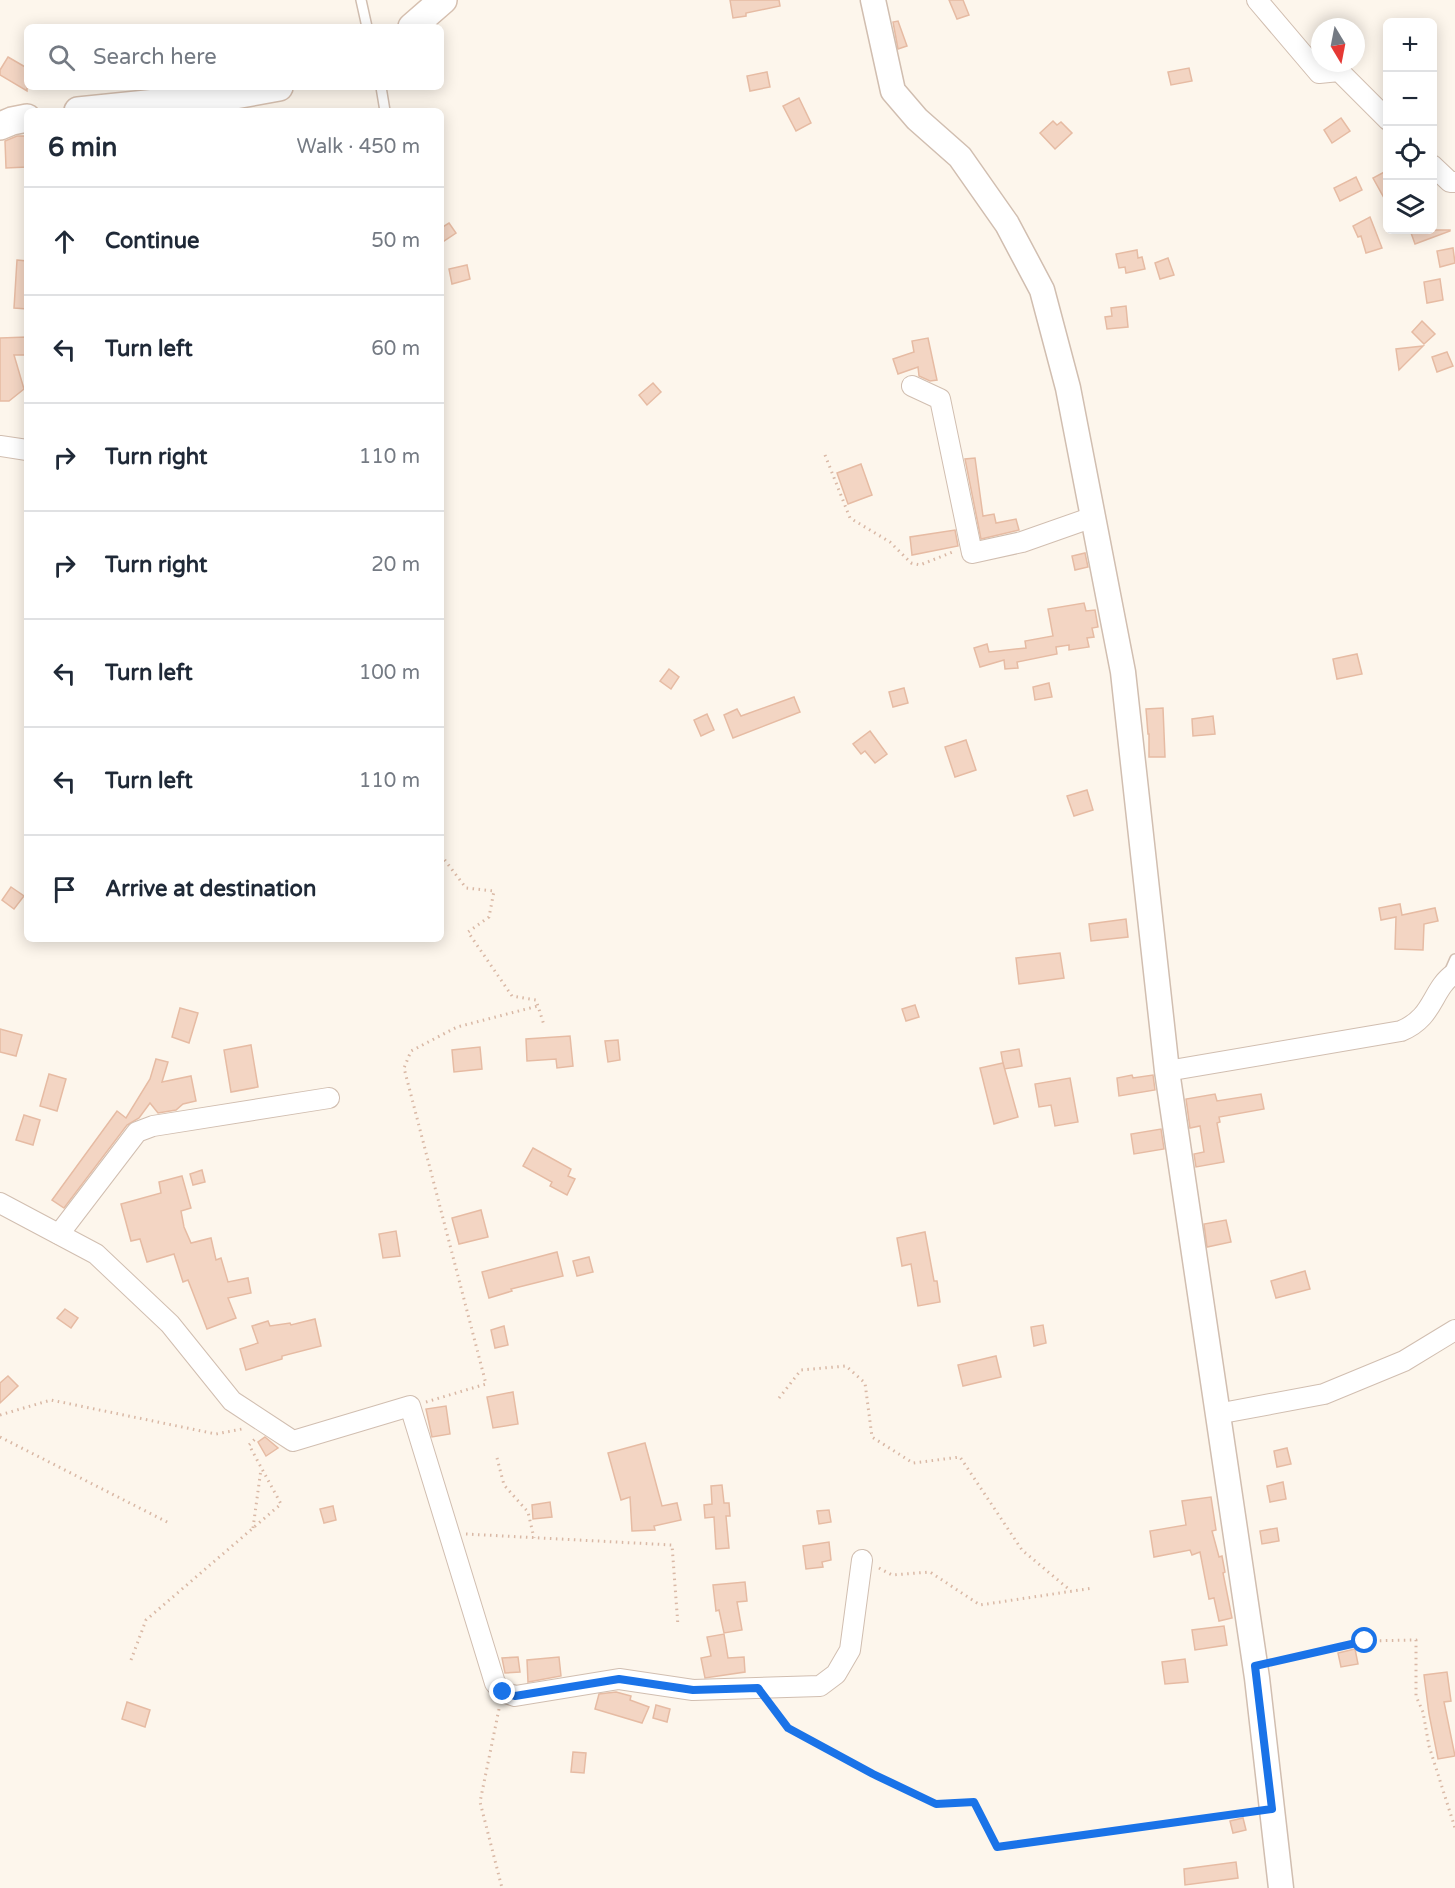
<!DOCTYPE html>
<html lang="en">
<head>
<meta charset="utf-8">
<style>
	body { margin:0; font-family:"Varela Round",sans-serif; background:#f6f6f7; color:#1f2937 }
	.controls { position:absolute; right:18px; top:18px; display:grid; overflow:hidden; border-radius:9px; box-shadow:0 3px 15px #0003 }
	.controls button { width:54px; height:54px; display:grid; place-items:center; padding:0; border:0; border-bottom:2px solid #e0e1e3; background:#fff; color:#1f2937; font:30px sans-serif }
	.compass { position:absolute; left:1311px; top:18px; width:54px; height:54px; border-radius:50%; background:#fff; box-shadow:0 3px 15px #0003; rotate:170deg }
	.stop { position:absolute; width:18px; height:18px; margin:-14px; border:4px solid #1a73e8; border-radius:50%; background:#fff }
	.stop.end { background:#1a73e8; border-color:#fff; box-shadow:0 2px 6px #0008 }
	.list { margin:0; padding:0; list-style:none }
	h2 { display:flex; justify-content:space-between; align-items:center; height:78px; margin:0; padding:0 24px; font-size:26px }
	h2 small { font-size:20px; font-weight:400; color:#747a83 }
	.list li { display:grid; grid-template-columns:39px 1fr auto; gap:18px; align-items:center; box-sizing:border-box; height:108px; padding:0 24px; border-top:2px solid #e0e1e3 }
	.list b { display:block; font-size:22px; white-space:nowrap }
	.list em { font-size:20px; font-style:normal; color:#747a83 }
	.icon { flex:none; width:33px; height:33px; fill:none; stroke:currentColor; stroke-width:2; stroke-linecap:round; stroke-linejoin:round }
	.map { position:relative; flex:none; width:1455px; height:1888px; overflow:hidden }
	.search { position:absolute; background:#fff; box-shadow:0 3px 15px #0003; left:24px; top:24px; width:420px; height:66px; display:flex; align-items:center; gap:15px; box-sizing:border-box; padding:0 21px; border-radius:9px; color:#747a83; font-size:22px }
	.panel { position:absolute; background:#fff; box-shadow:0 3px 15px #0003; left:24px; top:108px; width:420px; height:834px; border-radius:9px }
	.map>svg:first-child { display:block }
	.building { fill:#f3d5c3; stroke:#e6bba3; stroke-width:1.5 }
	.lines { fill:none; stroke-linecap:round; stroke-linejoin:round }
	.service-casing { stroke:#d1beb0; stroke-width:12 }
	.minor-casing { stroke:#d1beb0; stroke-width:22 }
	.tertiary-casing { stroke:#d1beb0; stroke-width:27 }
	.secondary-casing { stroke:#d6c0b0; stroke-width:30 }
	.path { stroke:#d9b8a5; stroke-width:3; stroke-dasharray:1.5 4.5; stroke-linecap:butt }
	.service { stroke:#fff; stroke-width:9 }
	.minor { stroke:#fff; stroke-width:20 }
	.tertiary { stroke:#fff; stroke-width:24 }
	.secondary { stroke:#fff; stroke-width:27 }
	.route { stroke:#1a73e8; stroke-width:8 }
</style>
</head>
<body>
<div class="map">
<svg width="1455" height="1888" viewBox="0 0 1455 1888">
	<rect width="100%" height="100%" fill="#fdf6ec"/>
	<!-- building -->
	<g class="building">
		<path d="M730,0H779L780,6L746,13V16L733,18Z"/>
		<path d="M949,0H963L969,15L957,19Z"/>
		<path d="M898,21L907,46L898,49L893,22Z"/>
		<path d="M8,57L27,68V91L0,75V70Z"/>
		<path d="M1189,68L1192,81L1171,85L1168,72Z"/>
		<path d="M767,72L770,87L750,91L747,76Z"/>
		<path d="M799,98L811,123L796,131L783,106Z"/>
		<path d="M1341,118L1350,131L1332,143L1324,130Z"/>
		<path d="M1053,121L1057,125L1061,122L1072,133L1055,149L1040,133Z"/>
		<path d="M17,136H27V167L6,168L5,141Z"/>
		<path d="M1388,170V205L1373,178Z"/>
		<path d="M1356,177L1362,190L1340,201L1334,188Z"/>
		<path d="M1370,217L1382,248L1366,253L1361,236L1358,237L1353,226Z"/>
		<path d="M449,223L456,233L441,243V228Z"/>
		<path d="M1410,230H1450V231L1415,244Z"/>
		<path d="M1453,248L1455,263L1440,267L1437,251Z"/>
		<path d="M1137,250L1138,258L1142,257L1145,269L1126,273L1125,267L1119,268L1116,254Z"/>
		<path d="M1168,258L1174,275L1160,279L1155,263Z"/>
		<path d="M17,260L27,261V309L14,308Z"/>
		<path d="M467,265L470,279L452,284L449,269Z"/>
		<path d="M1440,279L1443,300L1427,303L1424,282Z"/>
		<path d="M1126,306L1128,327L1107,329L1105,317L1112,316L1111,308Z"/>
		<path d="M1422,321L1435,334L1424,344L1412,332Z"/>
		<path d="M27,337V355H14L24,389L9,401H0V338Z"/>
		<path d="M928,338L937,380L930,381L919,376L918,367L898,374L893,359L914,352L912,341Z"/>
		<path d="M1423,346L1399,370L1396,349Z"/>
		<path d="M1447,352L1453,366L1437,372L1432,357Z"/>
		<path d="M653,383L661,392L647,405L639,395Z"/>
		<path d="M975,458L983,516L994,514L996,523L1016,519L1019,530L981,539L965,459Z"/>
		<path d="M861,464L872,495L848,504L837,473Z"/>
		<path d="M955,530L958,546L912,555L910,537Z"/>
		<path d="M1085,553L1088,567L1075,570L1072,556Z"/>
		<path d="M1084,603L1086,611L1095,610L1098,627L1092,628L1094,637L1087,638L1089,647L1069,650V645L1056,647L1057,654L1017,662L1018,668L1005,669L1004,660L980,667L974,648L987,644L989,652L1026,648L1025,641L1053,636L1048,609Z"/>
		<path d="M1357,654L1362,674L1337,679L1333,659Z"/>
		<path d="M669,669L679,677L671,689L660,681Z"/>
		<path d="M1049,683L1052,697L1035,700L1033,687Z"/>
		<path d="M904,688L908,703L893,707L889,692Z"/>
		<path d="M794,697L800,712L733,738L724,715L737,709L741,716Z"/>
		<path d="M1163,708L1165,757H1149V734H1148L1146,709Z"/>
		<path d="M707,714L714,730L701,736L694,720Z"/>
		<path d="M1213,716L1215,734L1193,736L1192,719Z"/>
		<path d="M870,731L887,754L875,763L865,751L861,754L853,744Z"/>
		<path d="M966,740L976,770L955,777L945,747Z"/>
		<path d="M1087,790L1093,810L1074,816L1067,796Z"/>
		<path d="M11,887L24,896L14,909L2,900Z"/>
		<path d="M1400,904L1402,915L1435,908L1438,921L1424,924L1423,950L1395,949L1396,917L1381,920L1379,908Z"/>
		<path d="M1126,919L1128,937L1091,941L1089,924Z"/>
		<path d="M1060,953L1064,978L1019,984L1016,958Z"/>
		<path d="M915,1005L919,1017L906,1021L902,1009Z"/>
		<path d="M180,1008L198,1013L189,1043L172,1037Z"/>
		<path d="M0,1029L22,1035L16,1056L0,1052Z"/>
		<path d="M570,1036L573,1066L557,1068L556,1059L527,1061L526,1039Z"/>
		<path d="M618,1040L620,1060L608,1062L605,1041Z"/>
		<path d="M251,1045L258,1087L231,1092L224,1050Z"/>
		<path d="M480,1047L482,1069L454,1072L452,1050Z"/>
		<path d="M1019,1049L1022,1066L1004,1069L1001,1052Z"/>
		<path d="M156,1059L168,1062L162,1082L191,1076L196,1101L183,1104L176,1110L158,1113L150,1103L139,1118L127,1125L64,1208L52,1200L117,1111L126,1118L150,1079Z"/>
		<path d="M1003,1063L1018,1117L994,1124L980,1068Z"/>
		<path d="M49,1074L66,1079L57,1111L40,1106Z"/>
		<path d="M1132,1075L1133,1078L1153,1075L1155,1090L1119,1096L1117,1078Z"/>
		<path d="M1070,1078L1078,1122L1055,1126L1051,1105L1039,1107L1035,1084Z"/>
		<path d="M1215,1094L1217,1101L1261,1094L1264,1109L1219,1117L1220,1122L1217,1123L1224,1162L1196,1167L1194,1154L1204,1152L1200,1126L1190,1128L1186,1099Z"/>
		<path d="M24,1115L40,1120L33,1145L16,1140Z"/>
		<path d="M1161,1129L1164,1149L1134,1154L1131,1134Z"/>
		<path d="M533,1148L571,1169L568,1176L575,1179L567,1195L550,1186L552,1182L523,1166Z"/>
		<path d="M202,1170L205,1182L193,1185L190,1174Z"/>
		<path d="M182,1176L191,1208L181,1211L184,1227L191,1243L211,1238L216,1260L221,1258L228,1282L248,1278L251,1293L228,1298L236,1318L207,1329L188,1280L183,1282L174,1254L147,1262L140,1239L131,1241L121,1204L161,1193L159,1182Z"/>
		<path d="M481,1210L488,1237L459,1244L452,1218Z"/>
		<path d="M1226,1220L1231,1242L1207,1247L1204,1224Z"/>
		<path d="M396,1231L400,1256L383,1258L379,1234Z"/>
		<path d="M925,1232L934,1281H937L940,1302L918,1306L911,1264L902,1266L897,1238Z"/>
		<path d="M557,1252L563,1276L511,1289L512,1291L489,1298L482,1272Z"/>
		<path d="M589,1257L593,1272L577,1276L573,1261Z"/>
		<path d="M1305,1271L1310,1289L1276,1298L1271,1281Z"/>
		<path d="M65,1309L78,1318L71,1328L57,1318Z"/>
		<path d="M315,1319L321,1346L282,1356V1359L246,1370L240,1349L258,1343L252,1326L268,1321L270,1326L290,1323L291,1325Z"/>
		<path d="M1043,1325L1046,1343L1034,1346L1031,1327Z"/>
		<path d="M504,1326L508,1345L495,1348L491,1330Z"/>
		<path d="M996,1356L1001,1377L963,1386L958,1365Z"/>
		<path d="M8,1376L18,1386L0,1403V1383Z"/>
		<path d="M513,1392L518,1424L493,1428L487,1397Z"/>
		<path d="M446,1406L450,1434L432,1437L426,1409Z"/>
		<path d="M265,1437L278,1448L266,1456L258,1442Z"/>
		<path d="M645,1443L662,1506L677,1503L681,1520L654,1526L655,1530L632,1531L630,1497L621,1500L608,1453Z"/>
		<path d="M1287,1448L1291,1464L1277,1467L1274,1451Z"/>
		<path d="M1283,1482L1286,1499L1270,1502L1267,1486Z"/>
		<path d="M722,1485L724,1503H729L730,1516H726L729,1548L716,1549L714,1517L705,1518L704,1505L712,1504L711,1486Z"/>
		<path d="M1211,1497L1216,1530L1212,1531L1219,1557L1222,1556L1225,1572L1223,1573L1232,1618L1219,1621L1214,1598L1209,1599L1200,1552L1192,1555L1190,1550L1154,1557L1150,1531L1186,1525L1182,1501Z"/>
		<path d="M550,1502L552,1517L533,1519L532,1505Z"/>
		<path d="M333,1506L336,1520L324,1523L320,1509Z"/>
		<path d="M829,1510L831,1522L819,1524L817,1511Z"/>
		<path d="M1277,1528L1279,1541L1262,1544L1260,1531Z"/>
		<path d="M829,1542L831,1560L822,1562L823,1567L806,1569L803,1546Z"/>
		<path d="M745,1582L747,1601L737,1602L742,1630L724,1633L719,1610L716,1611L713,1585Z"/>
		<path d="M1224,1626L1227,1645L1195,1650L1192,1630Z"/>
		<path d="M724,1634L728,1658L744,1657L745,1672L705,1678L701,1658L711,1656L707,1637Z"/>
		<path d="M1355,1649L1358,1664L1341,1667L1338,1653Z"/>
		<path d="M518,1657L520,1672L505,1673L502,1658Z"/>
		<path d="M559,1657L561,1676L528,1682L527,1660Z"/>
		<path d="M1185,1659L1188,1682L1165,1684L1162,1662Z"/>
		<path d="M1447,1672L1451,1701L1444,1702L1455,1756L1438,1759L1429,1714L1424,1675Z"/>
		<path d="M616,1692L631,1696L630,1700L649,1707L642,1723L595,1709L599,1694Z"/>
		<path d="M127,1702L150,1710L145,1727L122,1719Z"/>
		<path d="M656,1705L670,1709L667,1722L653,1718Z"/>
		<path d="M573,1752L586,1753L584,1773L571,1772Z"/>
		<path d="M1243,1818L1246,1830L1233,1833L1230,1821Z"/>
		<path d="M1236,1862L1238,1878L1185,1885L1184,1869Z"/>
	</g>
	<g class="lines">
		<defs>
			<g id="service">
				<path d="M361,0L367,27"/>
				<path d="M381,87L385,111"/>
				<path d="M1448,975L1455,959"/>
			</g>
			<g id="minor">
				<path d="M1257,0L1319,73L1339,71L1388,120"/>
				<path d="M1432,165L1450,182H1455"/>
				<path d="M912,386L940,399L972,553L1022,542L1093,517"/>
				<path d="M0,446L27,450"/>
				<path d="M1167,1071L1401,1031C1435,1017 1431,989 1455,973"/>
				<path d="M0,1203L96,1254L170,1324L232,1401L293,1441L410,1406L495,1683L503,1692L515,1696L619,1679L693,1690L820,1686L836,1674L850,1650L862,1560"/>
				<path d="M59,1234L137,1132L153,1126L329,1098"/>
				<path d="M1217,1414L1324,1394L1404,1361L1455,1330"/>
			</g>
			<path id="tertiary" d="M873,0L893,91L917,119L960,157L1007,224L1042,290L1068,388L1123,672L1167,1071L1257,1678L1281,1888"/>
			<g id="secondary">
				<path d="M412,27L443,0"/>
				<path d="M78,111L235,95L279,87"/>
				<path d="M0,126L12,121L27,118"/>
			</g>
		</defs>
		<!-- service casing -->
		<use href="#service" class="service-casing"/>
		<!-- minor casing -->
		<use href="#minor" class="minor-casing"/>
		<!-- tertiary casing -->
		<use href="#tertiary" class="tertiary-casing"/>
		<!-- secondary casing -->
		<use href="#secondary" class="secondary-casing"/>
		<!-- path -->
		<g class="path">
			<path d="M825,455L850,518L890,542L911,563L920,565L955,551"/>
			<path d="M441,855L466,888L494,891L489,917L468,932L512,996L536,1000L544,1025"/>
			<path d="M779,1398L801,1370L846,1366L865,1383L872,1437L913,1463L960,1457L1022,1550L1071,1591"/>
			<path d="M426,1402L486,1384L404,1068L411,1051L457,1027L538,1006"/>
			<path d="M0,1415L51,1400L216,1434L242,1429"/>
			<path d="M0,1437L171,1524"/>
			<path d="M497,1458L504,1485L528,1512L534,1538"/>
			<path d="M253,1528L261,1469"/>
			<path d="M466,1534L672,1545L678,1626"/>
			<path d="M879,1568L892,1575L930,1572L980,1605L1093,1588"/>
			<path d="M131,1660L146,1620L281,1504L249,1445L257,1437"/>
			<path d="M1274,1661L1365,1641L1416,1640V1696L1423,1712L1429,1746L1455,1828"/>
			<path d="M770,1704L788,1728L873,1774L935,1804L974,1802L997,1847L1252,1812"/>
			<path d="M499,1709L480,1802L502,1888"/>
		</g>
		<!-- service -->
		<use href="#service" class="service"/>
		<!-- minor -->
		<use href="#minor" class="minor"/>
		<!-- tertiary -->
		<use href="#tertiary" class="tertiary"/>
		<!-- secondary -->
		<use href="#secondary" class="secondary"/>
	</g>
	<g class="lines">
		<!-- route -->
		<path class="route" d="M503,1692L515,1696L619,1679L693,1690L758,1688L788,1728L873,1774L936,1804L974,1802L997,1847L1272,1809L1255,1666L1365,1641"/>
	</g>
</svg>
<div class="controls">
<button>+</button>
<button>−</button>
<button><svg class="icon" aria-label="locate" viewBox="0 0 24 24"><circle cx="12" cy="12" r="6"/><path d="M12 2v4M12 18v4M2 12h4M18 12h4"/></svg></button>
<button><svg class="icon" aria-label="layers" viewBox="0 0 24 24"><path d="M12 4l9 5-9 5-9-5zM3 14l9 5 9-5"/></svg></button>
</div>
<svg class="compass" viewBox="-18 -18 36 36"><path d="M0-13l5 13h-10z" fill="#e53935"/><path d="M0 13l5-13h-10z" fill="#747a83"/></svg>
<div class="stop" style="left:1365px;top:1641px"></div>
<div class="stop end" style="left:503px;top:1692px"></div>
<div class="search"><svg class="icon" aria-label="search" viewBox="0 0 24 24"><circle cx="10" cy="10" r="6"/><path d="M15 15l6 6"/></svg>Search here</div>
<section class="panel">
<h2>6 min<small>Walk · 450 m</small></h2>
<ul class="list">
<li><svg class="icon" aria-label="ahead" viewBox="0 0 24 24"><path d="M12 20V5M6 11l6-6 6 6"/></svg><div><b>Continue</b></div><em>50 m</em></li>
<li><svg class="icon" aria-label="left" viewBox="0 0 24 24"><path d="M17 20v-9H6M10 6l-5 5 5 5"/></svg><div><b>Turn left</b></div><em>60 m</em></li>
<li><svg class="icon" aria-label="right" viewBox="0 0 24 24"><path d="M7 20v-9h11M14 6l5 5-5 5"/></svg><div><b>Turn right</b></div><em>110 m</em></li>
<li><svg class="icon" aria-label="right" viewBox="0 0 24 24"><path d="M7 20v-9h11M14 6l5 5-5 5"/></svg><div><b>Turn right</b></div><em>20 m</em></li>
<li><svg class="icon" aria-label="left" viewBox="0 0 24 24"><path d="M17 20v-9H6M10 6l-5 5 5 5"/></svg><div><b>Turn left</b></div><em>100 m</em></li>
<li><svg class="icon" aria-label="left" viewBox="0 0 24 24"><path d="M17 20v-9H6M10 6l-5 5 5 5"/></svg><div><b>Turn left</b></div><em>110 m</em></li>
<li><svg class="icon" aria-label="arrive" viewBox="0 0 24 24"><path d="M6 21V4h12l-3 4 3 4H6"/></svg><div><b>Arrive at destination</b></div></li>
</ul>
</section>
</div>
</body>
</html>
